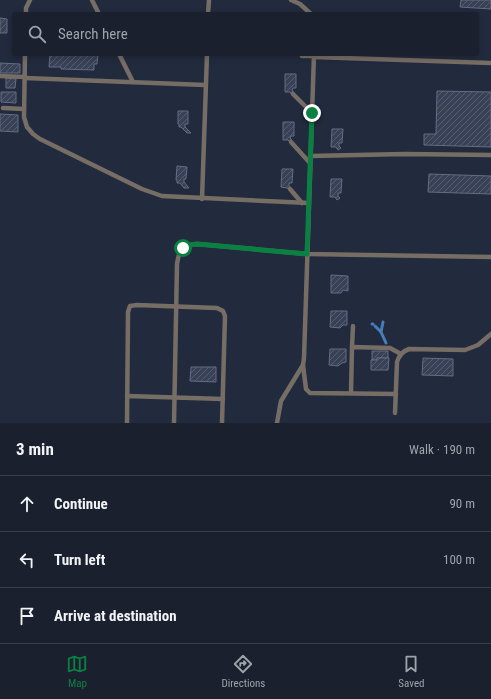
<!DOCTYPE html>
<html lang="en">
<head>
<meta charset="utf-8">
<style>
	body { margin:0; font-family:"Roboto Condensed",sans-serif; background:#272d3a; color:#f1f3f6 }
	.stop { position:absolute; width:12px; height:12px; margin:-9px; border:3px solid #0b8043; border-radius:50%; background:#fff }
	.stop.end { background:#0b8043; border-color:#fff; box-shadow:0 1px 4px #0008 }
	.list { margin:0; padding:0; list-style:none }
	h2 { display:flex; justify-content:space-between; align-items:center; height:52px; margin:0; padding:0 16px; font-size:17px }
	h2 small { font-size:13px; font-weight:400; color:#9fa3aa }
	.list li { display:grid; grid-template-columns:26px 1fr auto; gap:12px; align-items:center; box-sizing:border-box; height:56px; padding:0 16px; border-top:1px solid #383e4a }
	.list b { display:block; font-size:15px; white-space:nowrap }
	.list em { font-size:13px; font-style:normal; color:#9fa3aa }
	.icon { flex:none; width:22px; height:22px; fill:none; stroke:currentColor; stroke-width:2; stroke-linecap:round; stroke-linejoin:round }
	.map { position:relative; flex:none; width:491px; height:423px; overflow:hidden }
	.search { position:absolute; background:#1a202e; box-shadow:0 2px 6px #0003; left:12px; right:12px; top:12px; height:44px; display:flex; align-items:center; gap:10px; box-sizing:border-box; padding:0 14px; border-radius:4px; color:#9fa3aa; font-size:15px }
	.sheet { height:220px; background:#1a202e }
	nav { display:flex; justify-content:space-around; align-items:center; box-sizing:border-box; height:56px; border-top:1px solid #383e4a; background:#1a202e; font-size:11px; color:#9fa3aa }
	nav a { display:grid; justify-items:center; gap:2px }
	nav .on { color:#0b8043 }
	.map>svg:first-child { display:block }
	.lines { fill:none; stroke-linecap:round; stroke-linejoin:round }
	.stream { stroke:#477eb8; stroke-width:3 }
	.building { fill:url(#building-hatch); stroke:#636d84 }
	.service { stroke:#766d65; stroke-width:4.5 }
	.route { stroke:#0b8043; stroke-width:5 }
</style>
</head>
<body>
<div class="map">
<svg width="491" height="423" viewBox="0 0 491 423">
	<defs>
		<pattern id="building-hatch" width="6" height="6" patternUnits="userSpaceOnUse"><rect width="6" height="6" fill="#384156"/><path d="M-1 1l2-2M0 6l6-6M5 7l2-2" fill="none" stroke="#555d6f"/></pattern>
	</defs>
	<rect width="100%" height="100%" fill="#222a3e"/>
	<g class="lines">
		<!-- stream -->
		<g class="stream">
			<path d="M383,322L381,332L386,343"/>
			<path d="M372,324H373"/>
			<path d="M375,326L381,332"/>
		</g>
	</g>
	<!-- building -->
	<g class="building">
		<path d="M461,0H491V9L460,7Z"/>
		<path d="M0,18L7,19V33H0Z"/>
		<path d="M50,54H98L97,64H94V70L61,69V67H49Z"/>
		<path d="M0,63L20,64V73H0Z"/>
		<path d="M285,74H296V88H293L292,90L294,93L292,95L290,92H285Z"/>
		<path d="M6,78L16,79L15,88H6Z"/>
		<path d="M437,91L491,92V147L424,145V134H436Z"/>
		<path d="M1,92H16V103L1,102Z"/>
		<path d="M178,111H188V124H185V127L191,133H187L181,127H179V124H178Z"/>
		<path d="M0,114L18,115V132L0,131Z"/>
		<path d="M283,122H294V136H291L290,138L292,140L290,142L288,140H283Z"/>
		<path d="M332,129H343L342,143H339V146L341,148L338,150L336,147H331Z"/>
		<path d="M177,166L187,167L186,179H184V182L189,188H184L180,183H177V180H176Z"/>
		<path d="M282,169H293L292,183H289V186L291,188L289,190L287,188L281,187Z"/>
		<path d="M429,174L491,176V194L428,192Z"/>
		<path d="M331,179H342L341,193H338V196L340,198L337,200L335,197H330Z"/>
		<path d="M331,275L348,276V291L343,290L341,293H331Z"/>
		<path d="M331,311H347V325H343L340,328L330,327Z"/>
		<path d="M330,349H346V362L342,363L338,366L329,365Z"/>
		<path d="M372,351H388V358H377V360H372Z"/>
		<path d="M377,358H389L388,370H371V360H377Z"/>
		<path d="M423,358L453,359V376L422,375Z"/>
		<path d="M191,367H216V382L190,381Z"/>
	</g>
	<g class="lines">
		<!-- service -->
		<g class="service">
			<path d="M92,0L99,14"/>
			<path d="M291,0L300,4L311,14"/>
			<path d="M26,14V8L30,0"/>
			<path d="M208,14L209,0"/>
			<path d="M25,54L24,117L27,127L33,134L40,139L142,189L162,196L309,203"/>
			<path d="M119,54L133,82"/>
			<path d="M301,54L302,56H314"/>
			<path d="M314,57L491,63"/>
			<path d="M0,76L25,77"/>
			<path d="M25,78L205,85"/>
			<path d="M293,94L312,113"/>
			<path d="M3,108L24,109"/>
			<path d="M291,142L310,163"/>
			<path d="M310,156L405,154L491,155"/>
			<path d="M290,189L302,203"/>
			<path d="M202,199L207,54"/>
			<path d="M352,347L353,326"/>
			<path d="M303,365L306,389L310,393L396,394"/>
			<path d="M351,393L352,347L390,348L401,354"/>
			<path d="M127,396L223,399"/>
			<path d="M395,413L397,362C399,355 403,351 409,349L465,350L478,345L491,334"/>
			<path d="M127,423L128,312L130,306L137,305L217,308L223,311L225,316L222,423"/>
			<path d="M174,423L177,264C179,250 182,245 197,244L307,254L491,257"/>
			<path d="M277,423L281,401L303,365L304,358L314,54"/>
		</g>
	</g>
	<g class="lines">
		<!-- route -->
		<path class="route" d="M183,248L190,245L197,244L307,254L312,113"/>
	</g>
</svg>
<div class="stop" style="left:183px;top:248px"></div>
<div class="stop end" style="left:312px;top:113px"></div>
<div class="search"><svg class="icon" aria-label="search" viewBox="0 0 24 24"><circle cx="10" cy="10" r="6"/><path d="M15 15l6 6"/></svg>Search here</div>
</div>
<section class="sheet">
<h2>3 min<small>Walk · 190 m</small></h2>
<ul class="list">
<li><svg class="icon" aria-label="ahead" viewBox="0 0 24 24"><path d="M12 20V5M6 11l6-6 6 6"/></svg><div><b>Continue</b></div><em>90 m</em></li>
<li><svg class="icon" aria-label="left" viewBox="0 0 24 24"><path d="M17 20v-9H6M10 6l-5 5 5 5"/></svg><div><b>Turn left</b></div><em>100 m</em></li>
<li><svg class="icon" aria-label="arrive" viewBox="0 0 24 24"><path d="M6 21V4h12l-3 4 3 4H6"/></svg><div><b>Arrive at destination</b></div></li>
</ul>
</section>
<nav>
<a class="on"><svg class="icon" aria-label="map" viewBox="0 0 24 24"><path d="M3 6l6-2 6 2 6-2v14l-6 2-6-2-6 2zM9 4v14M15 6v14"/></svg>Map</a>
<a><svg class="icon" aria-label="directions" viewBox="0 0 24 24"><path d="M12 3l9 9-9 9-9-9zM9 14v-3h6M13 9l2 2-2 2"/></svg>Directions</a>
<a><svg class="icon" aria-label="saved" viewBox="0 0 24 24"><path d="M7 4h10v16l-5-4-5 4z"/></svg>Saved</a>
</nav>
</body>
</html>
